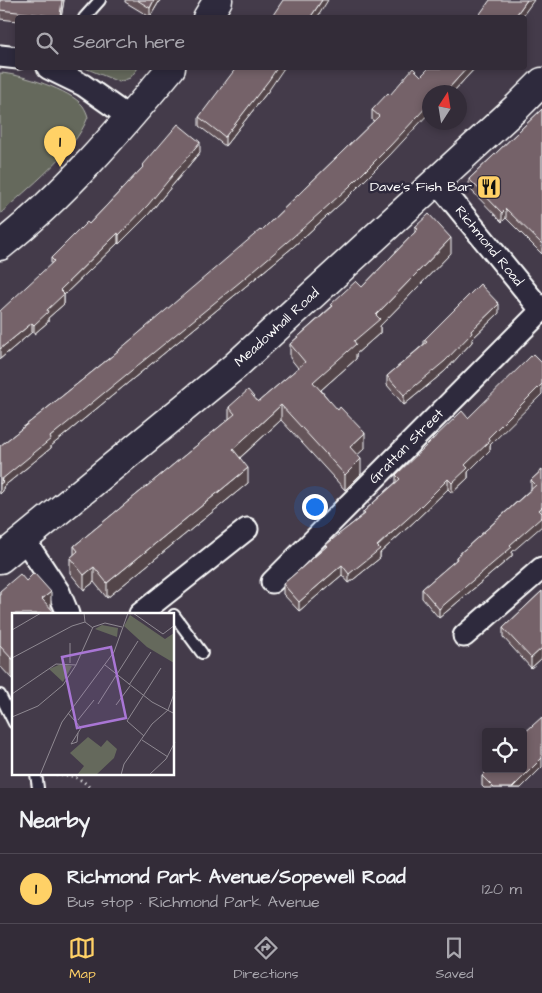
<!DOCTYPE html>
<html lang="en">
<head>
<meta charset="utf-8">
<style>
	body { margin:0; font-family:"Architects Daughter",sans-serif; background:#3b3440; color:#f1f3f6 }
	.controls { position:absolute; right:15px; bottom:15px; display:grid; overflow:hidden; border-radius:5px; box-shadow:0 2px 8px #0003 }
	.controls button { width:45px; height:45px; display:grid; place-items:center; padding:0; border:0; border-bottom:1px solid #4e4853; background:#332c38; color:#f1f3f6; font:25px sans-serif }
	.compass { position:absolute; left:422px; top:85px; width:45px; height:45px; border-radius:50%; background:#332c38; box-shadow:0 2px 8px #0003; rotate:12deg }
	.you { position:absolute; left:314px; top:506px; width:18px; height:18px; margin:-12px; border:4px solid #fff; border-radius:50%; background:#1a73e8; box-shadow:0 0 0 8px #1a73e833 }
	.badge { display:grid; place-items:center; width:32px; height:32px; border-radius:50%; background:#ffd166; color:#111; font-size:16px; font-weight:700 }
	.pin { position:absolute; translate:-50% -41px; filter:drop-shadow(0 1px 2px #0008) }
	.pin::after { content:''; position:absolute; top:26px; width:18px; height:15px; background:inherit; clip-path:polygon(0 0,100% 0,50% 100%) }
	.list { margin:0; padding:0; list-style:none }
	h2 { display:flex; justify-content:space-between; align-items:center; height:65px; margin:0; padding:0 20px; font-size:21px }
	h2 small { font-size:16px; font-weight:400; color:#a9a7ae }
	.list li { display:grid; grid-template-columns:32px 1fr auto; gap:15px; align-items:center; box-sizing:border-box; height:70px; padding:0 20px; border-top:1px solid #4e4853 }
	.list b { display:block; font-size:19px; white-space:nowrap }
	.list p { margin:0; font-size:16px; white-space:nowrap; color:#a9a7ae }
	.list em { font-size:16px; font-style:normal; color:#a9a7ae }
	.icon { flex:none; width:28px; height:28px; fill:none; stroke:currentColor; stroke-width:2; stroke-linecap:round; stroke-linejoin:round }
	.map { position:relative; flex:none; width:542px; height:788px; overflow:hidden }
	.search { position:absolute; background:#332c38; box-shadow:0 2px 8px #0003; left:15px; right:15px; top:15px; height:55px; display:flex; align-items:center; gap:12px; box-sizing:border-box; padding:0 18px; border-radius:5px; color:#a9a7ae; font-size:19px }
	.sheet { height:135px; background:#332c38 }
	nav { display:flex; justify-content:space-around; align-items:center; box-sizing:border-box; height:70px; border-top:1px solid #4e4853; background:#332c38; font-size:14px; color:#a9a7ae }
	nav a { display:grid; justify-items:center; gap:2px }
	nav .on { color:#ffd166 }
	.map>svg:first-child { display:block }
	.green { fill:#65695c; stroke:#b2b4ae }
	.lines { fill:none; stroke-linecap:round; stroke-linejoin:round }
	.lane-casing { stroke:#fff; stroke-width:14 }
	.street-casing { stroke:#fff; stroke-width:25 }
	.secondary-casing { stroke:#fff; stroke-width:31 }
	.path { stroke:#fff; stroke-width:3; stroke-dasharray:1 4; stroke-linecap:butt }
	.lane { stroke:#2f2a3d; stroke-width:10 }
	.street { stroke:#2f2a3d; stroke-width:21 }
	.secondary { stroke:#2f2a3d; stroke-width:28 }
	.wall { fill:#65545a; stroke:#fff }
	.shaded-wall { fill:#52454a; stroke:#fff }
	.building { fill:#756269; stroke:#fff }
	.labels { text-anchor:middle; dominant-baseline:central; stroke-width:5; stroke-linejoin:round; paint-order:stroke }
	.poi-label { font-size:14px; fill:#fff; stroke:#2f2a3d; text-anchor:end }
	.street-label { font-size:14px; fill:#fff; stroke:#2f2a3d }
	.inset-road { fill:none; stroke:#8f8992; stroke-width:1 }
	.view { fill:#a976d5; fill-opacity:0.15; stroke:#a976d5; stroke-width:2.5 }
	.inset-edge { fill:none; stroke:#fff; stroke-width:2.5 }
</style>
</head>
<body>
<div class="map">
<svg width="542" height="788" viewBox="0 0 542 788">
	<rect width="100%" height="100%" fill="#443b4a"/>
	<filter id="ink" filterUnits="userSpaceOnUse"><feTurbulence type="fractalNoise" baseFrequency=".02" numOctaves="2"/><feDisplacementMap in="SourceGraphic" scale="10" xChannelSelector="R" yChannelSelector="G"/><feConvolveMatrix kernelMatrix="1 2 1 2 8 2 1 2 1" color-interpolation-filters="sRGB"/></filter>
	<g filter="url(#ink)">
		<!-- green -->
		<g class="green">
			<path d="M85,68H138L130,78L119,82Z"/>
			<path d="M0,73C20,74 71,90 83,106C85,109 87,113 88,117C75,152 28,188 0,214Z"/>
		</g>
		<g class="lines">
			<defs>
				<g id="lane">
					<path d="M84,18L100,0"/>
					<path d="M174,615L202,653"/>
					<path d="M0,695L14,723"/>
					<path d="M36,774L38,788"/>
				</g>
				<g id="street">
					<path d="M0,56L18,58"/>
					<path d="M48,68L83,85L130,118"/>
					<path id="s1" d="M436,181L542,311"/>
					<path d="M24,539L59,592L68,614"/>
					<path id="s2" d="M272,582L542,310"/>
					<path d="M140,614L247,529"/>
					<path d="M464,636L542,568"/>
				</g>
				<g id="secondary">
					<path d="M207,18L218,0"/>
					<path d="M0,246C64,195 119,131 171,68"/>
					<path id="s3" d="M0,559L234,367L517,107L542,82"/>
				</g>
			</defs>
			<!-- lane casing -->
			<use href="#lane" class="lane-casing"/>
			<!-- street casing -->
			<use href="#street" class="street-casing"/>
			<!-- secondary casing -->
			<use href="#secondary" class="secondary-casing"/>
			<!-- path -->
			<path class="path" d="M51,774C67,775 79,775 90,788"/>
			<!-- lane -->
			<use href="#lane" class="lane"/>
			<!-- street -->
			<use href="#street" class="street"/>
			<!-- secondary -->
			<use href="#secondary" class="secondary"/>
		</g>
		<!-- wall -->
		<g class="wall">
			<path d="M0,0H64L61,18H18V21L0,19Z"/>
			<path d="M125,0H160L150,17L125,2Z"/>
			<path d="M475,68L453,92H430L390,155L349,196L293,247L240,291L51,446V448L3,487V491L0,494V446L112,356L261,231L374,121L372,120V110L390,95L421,76Z"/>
			<path d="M269,90L225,146L199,126V117Z"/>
			<path d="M542,109V254L506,218L502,222L469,188V179Z"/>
			<path d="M200,152L148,215L119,244L118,243L64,295V304L48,318V322L34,334L32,332L0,359L51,264V258L89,224L143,167V165Z"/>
			<path d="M415,227L451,253L380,326V333L356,354V359L321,390L365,448L357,455L361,474L345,490L281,420L240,458L248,483L107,598L94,582L84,590L70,573V558L74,555V546L229,419V407L258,402L298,368L290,358V344L331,307V304L362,287L415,232Z"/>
			<path d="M499,313L472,339V342L445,371L404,405L387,385V376L424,344V340Z"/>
			<path d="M490,445V450L468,472V478L452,493L448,489L416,520L380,553V558L349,583L342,575L299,611L283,594V584L326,547V545L363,515V512L396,482V475Z"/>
			<path d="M542,470L512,552V556L439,618L422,598V589L456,560V557L531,489V480Z"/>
			<path d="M0,591L14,614V678L12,679L0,666Z"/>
			<path d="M542,591V658L531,668L503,637V628Z"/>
			<path d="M542,767L521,788H484L482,786V776Z"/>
		</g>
		<!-- shaded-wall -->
		<g class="shaded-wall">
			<path d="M62,0H64L61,18H60Z"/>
			<path d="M154,0H160L150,17V8Z"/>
			<path d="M322,0H328L317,18H310Z"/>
			<path d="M527,0H534L521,18H514Z"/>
			<path d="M277,68H284L269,90L225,146V137Z"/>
			<path d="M467,68H475L453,92H448V89Z"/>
			<path d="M445,86V92H439Z"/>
			<path d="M430,103V112L390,155L349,196L293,247L240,291L51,446V448L3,487V491L0,494V484L1,480Z"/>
			<path d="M200,142V152L148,215L119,244V235Z"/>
			<path d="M506,209V218L502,222V213Z"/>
			<path d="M118,233V243L64,295V304L48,318V322L34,334V325L47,310L60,290Z"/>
			<path d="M451,238V253L380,326V333L356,354V359L313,397V382L354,341L376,315Z"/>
			<path d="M499,304V313L472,339V342L445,371L404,405V395Z"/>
			<path d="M32,323V332L0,359V349Z"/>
			<path d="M542,384V394L490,445V450L468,472V478L452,493V483L465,465L488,438Z"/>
			<path d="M281,405V420L233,464V449Z"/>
			<path d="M365,433V448L350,462V447Z"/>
			<path d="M361,459V474L345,490V475Z"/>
			<path d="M248,468V483L107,598V583Z"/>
			<path d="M448,479V489L416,520L380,553V558L349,583V574Z"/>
			<path d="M542,507V526L512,552V556L439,618V609L510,545Z"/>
			<path d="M342,565V575L299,611V602Z"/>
			<path d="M94,567V582L84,590V575Z"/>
			<path d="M51,592V612L42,599Z"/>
			<path d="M542,648V658L531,668V658Z"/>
			<path d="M14,658V678L12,679V659Z"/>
			<path d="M542,758V767L521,788H512Z"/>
		</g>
		<!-- building -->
		<g class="building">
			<path d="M0,0H62L60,17L0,10Z"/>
			<path d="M137,0H154L150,8Z"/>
			<path d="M283,0H322L310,18H271Z"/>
			<path d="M490,0H527L514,18H477Z"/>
			<path d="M236,68H277L269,80L225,137L199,117Z"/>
			<path d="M413,68L421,76L429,68H467L448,89L445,86L439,92H430V103L390,146L349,187L293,237L240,282L50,437L51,439L1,480L3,482L0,484V446L112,356L260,230L261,231L379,116L372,110L388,93L390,95Z"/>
			<path d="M542,109V244L506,209L502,213L469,179Z"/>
			<path d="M178,124L200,142L148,205L119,235L118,233L60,290L64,294L47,310L48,312L34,325L32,323L0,349V311L54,261L51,258L87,222L89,224L144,166L143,165Z"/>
			<path d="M429,214L451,238L376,315L380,319L354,341L356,344L313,382L338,410L340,407L365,433L350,447L361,459L345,475L281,405L233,449L248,468L107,583L94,567L84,575L70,558L78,551L74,546L235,414L229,407L248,390L258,402L305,362L290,344L333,306L331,304L356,281L362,287L418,229L415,227Z"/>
			<path d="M480,284L499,304L471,331L472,333L445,361L404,395L387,376L427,342L424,340Z"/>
			<path d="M533,354L542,363V384L488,438L490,441L465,465L468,468L452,483L448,479L416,511L377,546L380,549L349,574L342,565L299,602L283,584L327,546L326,545L339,534L365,514L363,512L400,479L396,475L462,411L468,418Z"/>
			<path d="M542,470V507L539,510L542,513V517L510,545L512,547L439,609L422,589L457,559L456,557L536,485L531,480Z"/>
			<path d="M34,573L51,592L42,599L56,614H14V658L12,659L0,646V591L20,574L26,581Z"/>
			<path d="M542,591V648L531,658L503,628Z"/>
			<path d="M542,717V758L512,788H494L482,776L489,769H523V734Z"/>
		</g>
	</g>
	<!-- icons -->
	<defs>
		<symbol id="restaurant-square" viewBox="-11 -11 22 22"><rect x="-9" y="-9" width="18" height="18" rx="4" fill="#ffd166" stroke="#2f2a3d"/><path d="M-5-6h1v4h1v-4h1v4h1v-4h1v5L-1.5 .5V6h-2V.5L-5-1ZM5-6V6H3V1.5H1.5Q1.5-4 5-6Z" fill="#111"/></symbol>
	</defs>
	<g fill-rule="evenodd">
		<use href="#restaurant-square" x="475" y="173" width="28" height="28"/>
	</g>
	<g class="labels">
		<!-- poi labels -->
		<g class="poi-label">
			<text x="472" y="187">Dave's Fish Bar</text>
		</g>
		<!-- street labels -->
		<g class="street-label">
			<text stroke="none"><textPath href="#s1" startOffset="84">Richmond Road</textPath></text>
			<text stroke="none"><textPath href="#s3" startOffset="361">Meadowhall Road</textPath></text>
			<text stroke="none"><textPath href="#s2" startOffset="191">Grattan Street</textPath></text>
		</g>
	</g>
	<!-- overview -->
	<g transform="translate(12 613)">
		<rect width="162" height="162" fill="#443b4a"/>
		<path d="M118,2L153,26L162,20V50L135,34L112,13ZM90,12L106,15L105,24L83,16ZM49,51L60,53L51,69L37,56ZM76,124L89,134L95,127L105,136L102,145L84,162H65L72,153L58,140Z" fill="#65695c"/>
		<path class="inset-road" d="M72,0L73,9L81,15M121,0L151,21L163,12M0,17L29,0M58,30V50M0,45L60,13L73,9M93,52L140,89L163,101M117,72L139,39M0,81L44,51L64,52M86,91L126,28M104,92L118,73M56,100L69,115L59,131L65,129L66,120M0,104L26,93L51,72L64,52L81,14L93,10L110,14M66,107L82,87M132,123L115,108L149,55M130,127L156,144M28,162L50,109L102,39L116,0M109,162L112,151L140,111L156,97L163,78M137,162L154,146L163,129"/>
		<path class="view" d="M99,34L114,105L65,115L50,44Z"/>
		<rect width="162" height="162" class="inset-edge"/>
	</g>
</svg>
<div class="controls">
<button><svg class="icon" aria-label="locate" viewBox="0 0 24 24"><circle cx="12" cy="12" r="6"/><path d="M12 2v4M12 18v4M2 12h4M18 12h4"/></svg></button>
</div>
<svg class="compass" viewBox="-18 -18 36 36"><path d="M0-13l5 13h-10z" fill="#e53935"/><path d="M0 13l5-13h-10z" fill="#a9a7ae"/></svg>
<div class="you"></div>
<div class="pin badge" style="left:60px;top:167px">1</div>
<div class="search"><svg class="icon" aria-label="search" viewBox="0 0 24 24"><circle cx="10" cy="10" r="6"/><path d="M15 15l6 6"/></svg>Search here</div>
</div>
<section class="sheet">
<h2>Nearby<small></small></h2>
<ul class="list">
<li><span class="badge">1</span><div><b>Richmond Park Avenue/Sopewell Road</b><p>Bus stop · Richmond Park Avenue</p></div><em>120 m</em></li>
</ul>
</section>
<nav>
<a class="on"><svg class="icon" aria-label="map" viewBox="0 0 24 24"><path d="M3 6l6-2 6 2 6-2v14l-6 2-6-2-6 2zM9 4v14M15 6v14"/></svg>Map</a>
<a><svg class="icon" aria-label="directions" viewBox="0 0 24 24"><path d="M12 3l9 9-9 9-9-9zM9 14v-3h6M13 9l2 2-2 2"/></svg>Directions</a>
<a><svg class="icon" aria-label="saved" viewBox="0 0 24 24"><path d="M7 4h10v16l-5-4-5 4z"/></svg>Saved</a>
</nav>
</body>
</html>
